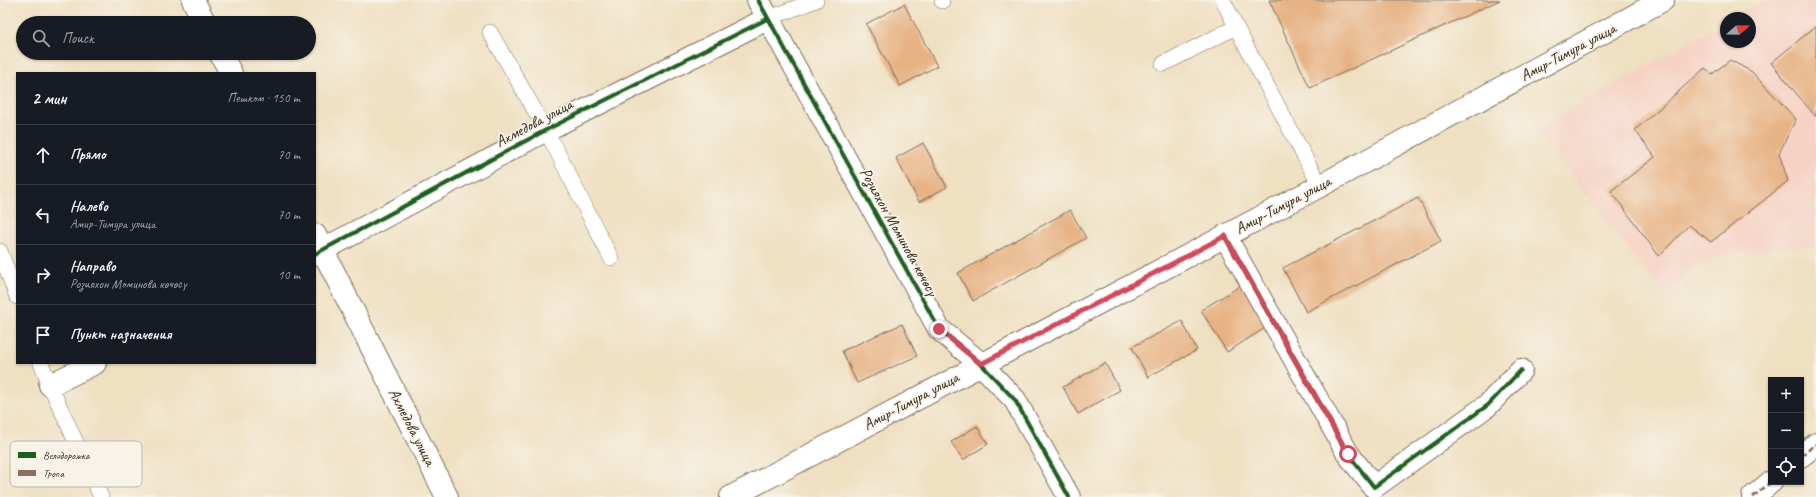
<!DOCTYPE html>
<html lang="ru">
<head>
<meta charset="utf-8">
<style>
	body { margin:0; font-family:Caveat,sans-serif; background:#242831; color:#f1f3f6 }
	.controls { position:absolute; right:12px; bottom:12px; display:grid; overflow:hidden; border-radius:0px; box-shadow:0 1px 3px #0004 }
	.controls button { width:36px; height:36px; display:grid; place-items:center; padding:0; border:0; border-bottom:1px solid #363941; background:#171b24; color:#f1f3f6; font:20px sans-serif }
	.compass { position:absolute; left:1720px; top:12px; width:36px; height:36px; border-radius:50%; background:#171b24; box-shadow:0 1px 3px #0004; rotate:70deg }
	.stop { position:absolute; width:12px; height:12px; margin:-9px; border:3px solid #d1495b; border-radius:50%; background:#fff }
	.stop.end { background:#d1495b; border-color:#fff; box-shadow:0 1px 4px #0008 }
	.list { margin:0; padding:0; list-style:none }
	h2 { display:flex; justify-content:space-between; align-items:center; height:52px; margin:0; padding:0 16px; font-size:17px }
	h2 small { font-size:13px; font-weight:400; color:#9ea1a6 }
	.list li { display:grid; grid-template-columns:26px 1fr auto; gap:12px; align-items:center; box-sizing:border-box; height:60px; padding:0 16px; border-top:1px solid #363941 }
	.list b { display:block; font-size:15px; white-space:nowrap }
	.list p { margin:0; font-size:13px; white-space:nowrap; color:#9ea1a6 }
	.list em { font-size:13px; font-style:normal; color:#9ea1a6 }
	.icon { flex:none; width:22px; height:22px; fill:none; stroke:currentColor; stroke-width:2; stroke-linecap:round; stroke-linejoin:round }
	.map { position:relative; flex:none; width:1816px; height:497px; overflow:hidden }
	.search { position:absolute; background:#171b24; box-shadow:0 1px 3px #0004; left:16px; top:16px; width:300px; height:44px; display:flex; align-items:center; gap:10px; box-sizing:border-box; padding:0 14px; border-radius:22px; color:#9ea1a6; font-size:15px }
	.panel { position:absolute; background:#171b24; box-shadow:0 1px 3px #0004; left:16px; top:72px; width:300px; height:292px; border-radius:0px }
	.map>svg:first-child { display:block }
	.built { fill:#f6d2c4 }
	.building { fill:#e7b385 }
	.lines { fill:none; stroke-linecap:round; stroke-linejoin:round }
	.lane-casing { stroke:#7a6a57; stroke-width:16 }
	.street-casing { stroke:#7a6a57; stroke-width:24 }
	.secondary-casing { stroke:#7a6a57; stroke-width:24 }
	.lane { stroke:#fff; stroke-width:15 }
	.street { stroke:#fff; stroke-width:22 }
	.secondary { stroke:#fff; stroke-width:22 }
	.quiet { stroke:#8d6e63; stroke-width:3; stroke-dasharray:6 3; stroke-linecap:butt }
	.cycleway-casing { stroke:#f7f3e8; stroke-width:6 }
	.cycleway { stroke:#1b5e20; stroke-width:4 }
	.route { stroke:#d1495b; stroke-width:5 }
	.labels { text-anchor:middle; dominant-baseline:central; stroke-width:3.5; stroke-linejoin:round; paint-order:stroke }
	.street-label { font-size:16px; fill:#3b2a1e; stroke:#f7f3e8 }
	.key { fill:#f7f3e8; stroke:#bfb7ab; stroke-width:1 }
	.key-label { font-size:11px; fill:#3b2a1e }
</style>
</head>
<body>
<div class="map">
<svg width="1816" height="497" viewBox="0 0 1816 497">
	<rect width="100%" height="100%" fill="#f7f3e8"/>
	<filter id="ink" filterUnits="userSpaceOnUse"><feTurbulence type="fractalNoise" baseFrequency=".025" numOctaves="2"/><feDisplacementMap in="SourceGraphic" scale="8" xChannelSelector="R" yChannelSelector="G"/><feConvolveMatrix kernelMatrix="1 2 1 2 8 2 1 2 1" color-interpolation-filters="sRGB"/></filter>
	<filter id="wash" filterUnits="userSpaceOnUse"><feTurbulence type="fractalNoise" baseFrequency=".012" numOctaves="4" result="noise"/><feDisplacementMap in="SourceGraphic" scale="16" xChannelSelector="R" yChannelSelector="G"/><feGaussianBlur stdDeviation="0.9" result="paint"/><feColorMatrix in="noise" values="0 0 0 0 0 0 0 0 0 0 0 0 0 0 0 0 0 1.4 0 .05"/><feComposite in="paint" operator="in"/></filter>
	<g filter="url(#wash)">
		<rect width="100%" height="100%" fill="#efe0c2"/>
		<!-- built -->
		<path class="built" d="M1763,0H1816V246L1739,253L1713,259L1689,272L1665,296L1535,129L1726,21V42H1750V18H1731Z"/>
		<g id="blocks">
			<!-- building -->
			<g class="building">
				<path d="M1269,0H1500L1310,88Z"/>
				<path d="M904,4L937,66L900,86L866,24Z"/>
				<path d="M1816,26V117L1771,63Z"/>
				<path d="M1730,60L1752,72L1796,119L1779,153L1788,181L1711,242L1689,225L1659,256L1611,191L1655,157L1635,130L1705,68L1712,74Z"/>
				<path d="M923,143L947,187L919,202L896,158Z"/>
				<path d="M1418,198L1441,241L1306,312L1283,268Z"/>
				<path d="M1070,210L1086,238L973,301L958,273Z"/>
				<path d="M1245,283L1270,325L1227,352L1201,310Z"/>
				<path d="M1182,321L1197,350L1148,377L1132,347Z"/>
				<path d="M902,324L917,356L857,383L842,351Z"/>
				<path d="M1105,363L1120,390L1078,414L1063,387Z"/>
				<path d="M977,426L988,444L963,460L951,442Z"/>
			</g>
		</g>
	</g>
	<g filter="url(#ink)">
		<use href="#blocks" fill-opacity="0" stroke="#7a6a57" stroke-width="1"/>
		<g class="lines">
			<defs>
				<g id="lane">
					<path d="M942,0V1"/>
					<path d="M1223,0L1236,27"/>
					<path d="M767,19L816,0"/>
					<path d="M490,32L546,130L611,258"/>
					<path d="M1163,64L1236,27L1320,186"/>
					<path d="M0,251L17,297"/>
					<path d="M41,363L50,385L101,497"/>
				</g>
				<g id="street">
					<path d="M193,0L205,23"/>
					<path d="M220,53L231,73"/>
					<path d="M315,235L447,497"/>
					<path d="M1225,236L1348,454L1374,487L1488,405L1521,370"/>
					<path d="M315,254L546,130L767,19"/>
					<path d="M50,385L95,363"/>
					<path d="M1801,456L1816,444"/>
					<path d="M1753,497L1771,482"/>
				</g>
				<g id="secondary">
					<path d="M758,0L939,329L981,364L1015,400L1069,497"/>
					<path d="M731,497L1320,186L1663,0"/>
				</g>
			</defs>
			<!-- lane casing -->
			<use href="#lane" class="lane-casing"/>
			<!-- street casing -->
			<use href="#street" class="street-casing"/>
			<!-- secondary casing -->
			<use href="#secondary" class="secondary-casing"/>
			<!-- lane -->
			<use href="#lane" class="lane"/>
			<!-- street -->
			<use href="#street" class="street"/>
			<!-- secondary -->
			<use href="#secondary" class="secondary"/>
			<!-- quiet -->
			<g class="quiet">
				<path d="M1801,456L1816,444"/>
				<path d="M1753,497L1771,482"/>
			</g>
			<defs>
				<g id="cycleway">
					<path d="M758,0L939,329L981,364L1015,400L1069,497"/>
					<path d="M1225,236L1348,454L1374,487L1488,405L1521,370"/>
					<path d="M315,254L546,130L767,19"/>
				</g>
			</defs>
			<!-- cycleway casing -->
			<use href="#cycleway" class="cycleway-casing"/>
			<!-- cycleway -->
			<use href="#cycleway" class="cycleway"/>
		</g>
	</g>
	<g class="lines" filter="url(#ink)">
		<!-- route -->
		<path class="route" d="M939,329L981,364L1225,236L1348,454"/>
	</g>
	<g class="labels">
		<!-- street labels -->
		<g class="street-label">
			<text transform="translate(1568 52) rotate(-28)">Амир-Тимура улица</text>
			<text transform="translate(534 123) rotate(-28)">Ахмедова улица</text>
			<text transform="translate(1283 205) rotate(-28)">Амир-Тимура улица</text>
			<text transform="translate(899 232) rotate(61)">Розияхон Моминова көчөсү</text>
			<text transform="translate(911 401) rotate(-28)">Амир-Тимура улица</text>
			<text transform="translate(412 427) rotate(63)">Ахмедова улица</text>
		</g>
	</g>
	<!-- legend -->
	<rect x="10" y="441" width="132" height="46" rx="6" class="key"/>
	<rect x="18" y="452" width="18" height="6" fill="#1b5e20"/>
	<rect x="18" y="470" width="18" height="6" fill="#8d6e63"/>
	<g class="key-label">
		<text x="43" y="459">Велодорожка</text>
		<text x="43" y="477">Тропа</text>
	</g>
</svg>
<div class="controls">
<button>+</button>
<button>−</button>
<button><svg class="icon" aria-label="locate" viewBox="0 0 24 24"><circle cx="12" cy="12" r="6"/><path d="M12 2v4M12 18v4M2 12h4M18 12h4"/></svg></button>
</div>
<svg class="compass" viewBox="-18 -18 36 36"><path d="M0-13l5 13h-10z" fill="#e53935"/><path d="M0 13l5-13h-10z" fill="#9ea1a6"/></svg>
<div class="stop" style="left:1348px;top:454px"></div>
<div class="stop end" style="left:939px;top:329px"></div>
<div class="search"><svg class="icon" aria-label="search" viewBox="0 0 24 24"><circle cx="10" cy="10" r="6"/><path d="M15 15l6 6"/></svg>Поиск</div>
<section class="panel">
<h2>2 мин<small>Пешком · 150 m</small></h2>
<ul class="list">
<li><svg class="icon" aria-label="ahead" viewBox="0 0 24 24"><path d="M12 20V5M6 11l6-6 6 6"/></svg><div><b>Прямо</b></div><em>70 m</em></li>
<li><svg class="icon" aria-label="left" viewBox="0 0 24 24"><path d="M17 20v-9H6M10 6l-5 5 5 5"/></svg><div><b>Налево</b><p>Амир-Тимура улица</p></div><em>70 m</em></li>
<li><svg class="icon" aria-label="right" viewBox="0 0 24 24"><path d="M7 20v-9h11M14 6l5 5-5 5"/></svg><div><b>Направо</b><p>Розияхон Моминова көчөсү</p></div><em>10 m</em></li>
<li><svg class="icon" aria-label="arrive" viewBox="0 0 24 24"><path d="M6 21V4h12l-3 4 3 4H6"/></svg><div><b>Пункт назначения</b></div></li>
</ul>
</section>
</div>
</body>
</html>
